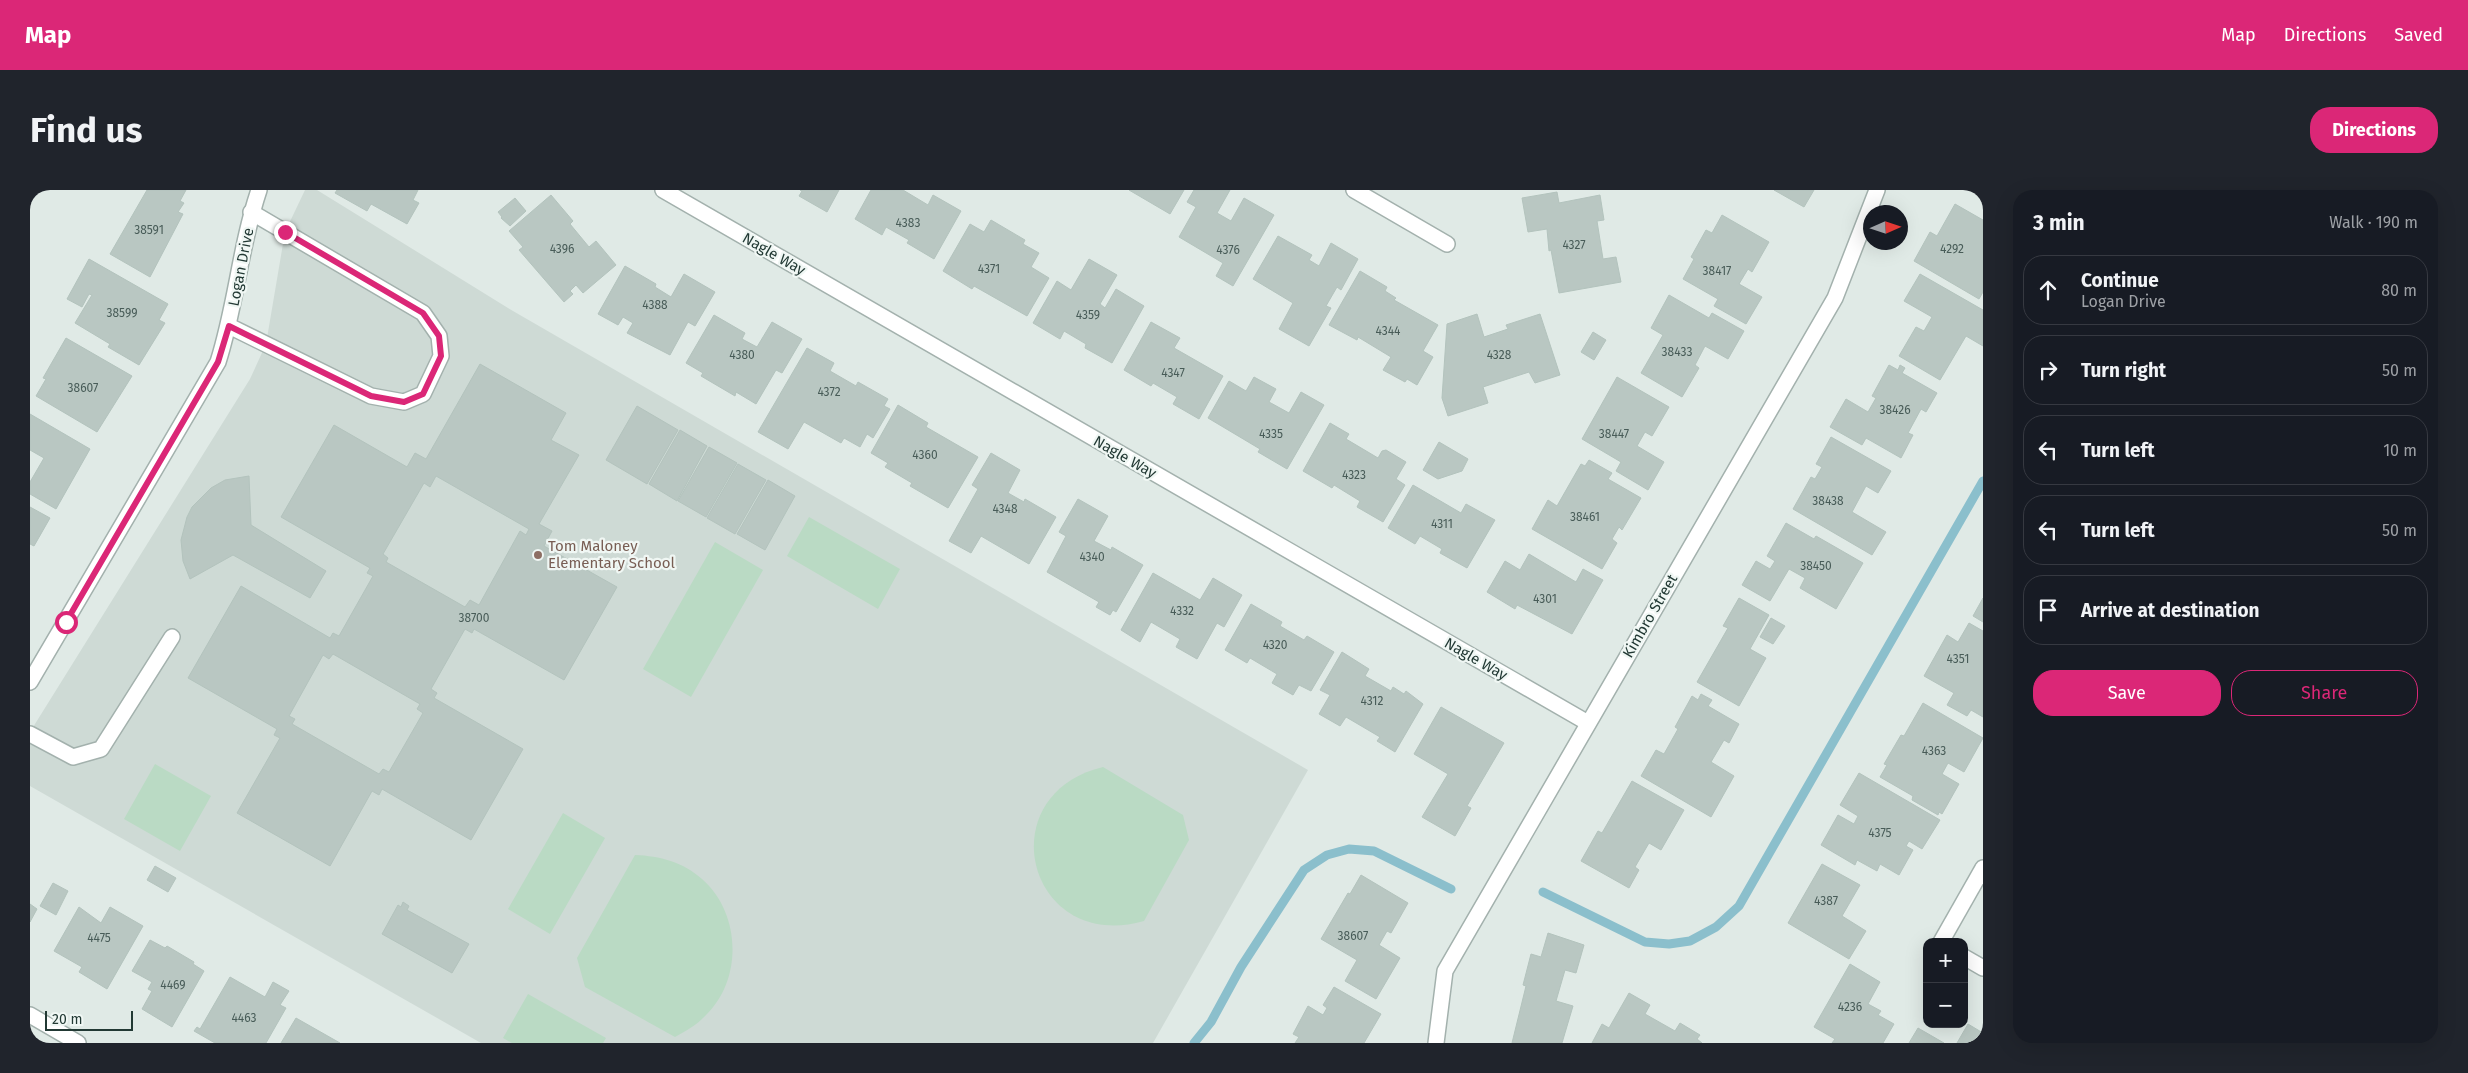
<!DOCTYPE html>
<html lang="en">
<head>
<meta charset="utf-8">
<style>
	body { margin:0; font-family:"Fira Sans",sans-serif; background:#20242c; color:#f1f3f6 }
	.controls { position:absolute; right:15px; bottom:15px; display:grid; overflow:hidden; border-radius:10px; box-shadow:0 5px 20px #0002 }
	.controls button { width:45px; height:45px; display:grid; place-items:center; padding:0; border:0; border-bottom:1px solid #363941; background:#171b24; color:#f1f3f6; font:25px sans-serif }
	.compass { position:absolute; left:1833px; top:15px; width:45px; height:45px; border-radius:50%; background:#171b24; box-shadow:0 5px 20px #0002; rotate:87deg }
	.scale { position:absolute; left:15px; bottom:12px; width:88px; box-sizing:border-box; padding-left:5px; border:2px solid #223934; border-top:0; font-size:14px; line-height:18px; white-space:nowrap; color:#223934; -webkit-text-stroke:4px #f0f7f4; paint-order:stroke }
	.stop { position:absolute; width:15px; height:15px; margin:-11px; border:4px solid #db2777; border-radius:50%; background:#fff }
	.stop.end { background:#db2777; border-color:#fff; box-shadow:0 1px 5px #0008 }
	.list { margin:0; padding:0; list-style:none }
	h2 { display:flex; justify-content:space-between; align-items:center; height:65px; margin:0; padding:0 20px; font-size:21px }
	h2 small { font-size:16px; font-weight:400; color:#9ea1a6 }
	.list li { display:grid; grid-template-columns:32px 1fr auto; gap:15px; align-items:center; box-sizing:border-box; height:70px; margin:0 10px 10px; padding:0 10px; border:1px solid #363941; border-radius:20px }
	.list b { display:block; font-size:19px; white-space:nowrap }
	.list p { margin:0; font-size:16px; white-space:nowrap; color:#9ea1a6 }
	.list em { font-size:16px; font-style:normal; color:#9ea1a6 }
	.actions { display:flex; gap:10px; padding:15px 20px }
	.actions a { flex:1; padding:11px 0; border:1px solid #db2777; border-radius:20px; text-align:center; font-size:18px; color:#db2777 }
	.actions .main { background:#db2777; color:#fff }
	.icon { flex:none; width:28px; height:28px; fill:none; stroke:currentColor; stroke-width:2; stroke-linecap:round; stroke-linejoin:round }
	.map { position:relative; flex:none; width:1953px; height:853px; overflow:hidden; border-radius:20px }
	header { display:flex; align-items:center; gap:30px; box-sizing:border-box; height:70px; padding:0 25px; background:#db2777; color:#fff }
	header strong { font-size:24px }
	nav { display:flex; gap:28px; margin-inline-start:auto; font-size:18px }
	.intro { display:flex; align-items:center; justify-content:space-between; box-sizing:border-box; height:120px; padding:0 30px }
	h1 { margin:0; font-size:35px }
	.button { padding:12px 22px; border-radius:20px; background:#db2777; color:#fff; font-size:18px; font-weight:700 }
	main { display:flex; gap:30px; padding:0 30px }
	aside { flex:1; background:#171b24; border-radius:20px; box-shadow:0 5px 20px #0002 }
	.map>svg:first-child { display:block }
	.built { fill:#cedad5 }
	.green { fill:#badac4 }
	.lines { fill:none; stroke-linecap:round; stroke-linejoin:round }
	.stream { stroke:#8bbfcc; stroke-width:9 }
	.building { fill:#b9c7c2; stroke:#b3c3bd; fill-rule:evenodd }
	.minor-casing { stroke:#a3b1ad; stroke-width:18 }
	.minor { stroke:#fff; stroke-width:15 }
	.route { stroke:#db2777; stroke-width:6 }
	.education-dot { fill:#8d6e63; stroke:#f0f7f4; stroke-width:2 }
	.labels { text-anchor:middle; dominant-baseline:central; stroke-width:4.5; stroke-linejoin:round; paint-order:stroke }
	.number-label { font-size:12px; fill:#485c58 }
	.street-label { font-size:15px; fill:#223934; stroke:#f0f7f4 }
	.education-label { font-size:15px; fill:#785e54; stroke:#f0f7f4; text-anchor:start }
</style>
</head>
<body>
<header>
<strong>Map</strong>
<nav><a>Map</a><a>Directions</a><a>Saved</a></nav>
</header>
<div class="intro"><h1>Find us</h1><a class="button">Directions</a></div>
<main>
<div class="map">
<svg width="1953" height="853" viewBox="0 0 1953 853">
	<rect width="100%" height="100%" fill="#e0eae6"/>
	<!-- built -->
	<path class="built" d="M275,0H287L483,121L1278,580L1123,853H451L0,596V542L220,189L236,154L255,42Z"/>
	<!-- green -->
	<g class="green">
		<path d="M779,327L870,379L848,419L757,366Z"/>
		<path d="M685,352L733,380L661,507L613,479Z"/>
		<path d="M125,574L181,606L150,661L94,629Z"/>
		<path d="M1073,577L1153,625L1159,650L1114,731C998,764 957,605 1073,577Z"/>
		<path d="M533,623L575,648L520,744L478,719Z"/>
		<path d="M605,665C630,666 653,672 672,689C711,723 713,789 676,825C667,835 656,841 645,847L555,797L547,768Z"/>
		<path d="M498,804L576,848L573,853H482L473,848Z"/>
	</g>
	<g class="lines">
		<!-- stream -->
		<g class="stream">
			<path d="M1513,702L1615,752L1639,754L1660,751L1686,737L1709,716L1953,291"/>
			<path d="M1164,853L1181,832L1211,777L1274,680L1297,665L1319,659L1344,661L1421,699"/>
		</g>
	</g>
	<!-- building -->
	<g class="building">
		<path d="M117,0H156L150,11L154,13L148,22L153,24L120,87L80,64Z"/>
		<path d="M307,0H388L383,10L389,13L377,34L341,14L337,21L305,3Z"/>
		<path d="M770,0H809L797,22L769,6L772,1Z"/>
		<path d="M841,0H873L898,15L903,5L931,21L904,69L877,53L879,50L856,37L852,45L825,29Z"/>
		<path d="M1099,0H1154L1140,24Z"/>
		<path d="M1164,0H1200L1187,23L1201,31L1214,8L1244,25L1203,96L1186,86L1193,73L1149,47L1166,17L1157,12Z"/>
		<path d="M1744,0H1784L1774,17Z"/>
		<path d="M1527,2L1529,13L1570,5L1574,30L1567,31L1573,69L1586,67L1591,92L1529,103L1521,60L1519,61L1517,39L1498,42L1492,8Z"/>
		<path d="M521,5L543,31L540,34L559,57L566,51L586,75L553,103L546,95L540,101L543,104L534,112L489,60L493,57L479,41Z"/>
		<path d="M485,8L496,21L480,36L471,28L472,27L468,22Z"/>
		<path d="M1925,14L1953,30V102L1949,109L1884,71L1900,42L1907,46Z"/>
		<path d="M1692,25L1739,52L1722,82L1718,79L1709,94L1732,107L1716,134L1684,116L1688,109L1653,89L1664,69L1661,67L1676,40L1682,43Z"/>
		<path d="M961,30L995,50L993,54L1009,63L1001,77L1019,88L997,126L944,96L942,99L913,81L940,34L954,42Z"/>
		<path d="M1248,46L1282,65L1279,70L1289,76L1301,53L1328,69L1311,100L1307,97L1296,116L1301,118L1279,156L1249,139L1263,113L1223,89Z"/>
		<path d="M59,69L138,114L129,130L135,133L109,175L78,157L80,154L45,133L62,105L59,104L52,117L37,109Z"/>
		<path d="M1059,69L1087,85L1070,114L1075,118L1086,99L1114,116L1082,173L1055,158L1056,154L1034,141L1030,149L1003,133L1027,91L1041,100Z"/>
		<path d="M595,76L626,94L625,97L641,107L654,84L685,102L665,136L658,132L640,165L597,143L603,133L593,127L588,135L568,124Z"/>
		<path d="M1330,81L1357,97L1355,101L1366,108L1364,110L1408,135L1393,161L1403,167L1387,195L1377,189L1375,192L1353,180L1361,167L1328,147L1327,150L1299,135Z"/>
		<path d="M1890,84L1953,120V156L1936,146L1910,190L1869,166L1886,137L1894,141L1902,127L1874,111Z"/>
		<path d="M1639,105L1679,128L1682,123L1714,141L1698,169L1675,156L1665,175L1669,178L1652,207L1611,183L1633,145L1621,138Z"/>
		<path d="M1447,124L1454,147L1478,139L1476,135L1510,124L1530,185L1505,193L1499,182L1453,197L1458,213L1418,226L1412,208L1417,134Z"/>
		<path d="M684,125L715,143L712,149L727,157L742,132L772,149L752,183L746,180L726,214L706,202L705,206L671,186L673,183L656,173Z"/>
		<path d="M1121,132L1150,148L1144,158L1193,186L1169,229L1143,214L1147,207L1123,193L1121,196L1094,180Z"/>
		<path d="M1563,142L1576,150L1564,170L1551,162Z"/>
		<path d="M36,148L102,186L67,242L6,206L16,189L13,188Z"/>
		<path d="M777,158L804,173L800,181L826,196L828,192L858,209L854,216L860,219L843,248L837,244L830,257L814,248L811,253L774,232L758,259L728,242Z"/>
		<path d="M450,174L536,223L521,250L549,265L509,334L522,341L514,356L587,397L534,490L444,439L442,443L435,439L401,499L407,503L404,508L493,559L441,650L352,599L349,605L342,601L300,676L207,623L250,548L244,545L247,539L158,488L211,396L300,448L303,443L309,446L343,386L337,383L340,378L251,327L304,235L377,277L385,263L396,269ZM406,286L499,339L496,345L490,341L449,415L440,410L435,417L356,372L358,368L353,364L394,293L400,297ZM303,464L390,514L387,519L393,523L359,582L353,579L349,584L262,534L265,529L259,526L293,465L299,469Z"/>
		<path d="M1859,175L1868,180L1870,175L1875,178L1872,183L1907,203L1896,222L1891,219L1878,243L1883,245L1871,268L1836,248L1832,255L1800,237L1816,209L1838,222L1846,208L1842,206Z"/>
		<path d="M1224,187L1246,199L1239,212L1259,223L1271,202L1294,215L1257,279L1228,262L1230,259L1178,228L1199,191L1216,201Z"/>
		<path d="M1587,187L1639,217L1622,246L1615,242L1607,256L1634,272L1618,300L1586,281L1591,272L1552,249Z"/>
		<path d="M868,215L898,233L896,237L948,267L918,318L880,296L882,293L855,277L858,273L841,263Z"/>
		<path d="M607,216L648,240L617,294L576,270Z"/>
		<path d="M0,224L60,259L26,319L0,304V292L14,268L0,260Z"/>
		<path d="M1300,233L1319,244L1316,249L1348,268L1352,261L1356,260L1376,272L1366,289L1375,295L1353,332L1327,317L1330,311L1304,295L1302,298L1273,281Z"/>
		<path d="M650,240L677,256L647,311L619,294Z"/>
		<path d="M1801,247L1861,281L1848,303L1836,296L1822,322L1856,342L1842,365L1763,319L1781,287L1785,289L1792,277L1786,274Z"/>
		<path d="M1409,252L1438,269L1432,281L1408,289L1393,280Z"/>
		<path d="M679,257L707,273L676,327L648,311Z"/>
		<path d="M961,263L990,280L978,303L994,312L995,309L1026,327L999,374L951,346L941,363L919,351L948,299L942,295Z"/>
		<path d="M1559,270L1582,283L1578,289L1611,308L1592,340L1589,337L1582,349L1587,353L1572,379L1502,339L1518,310L1527,316L1551,274L1555,276Z"/>
		<path d="M708,274L736,290L705,344L677,328Z"/>
		<path d="M219,286L221,335L296,381L280,408L203,365L160,389L153,371L151,350L157,327L162,317L181,298L195,290Z"/>
		<path d="M738,290L765,306L735,360L707,344Z"/>
		<path d="M1383,295L1431,323L1436,314L1465,330L1437,378L1410,363L1412,359L1390,346L1385,354L1358,338Z"/>
		<path d="M1048,309L1078,326L1064,351L1081,360L1082,357L1113,375L1086,422L1083,420L1080,425L1066,417L1069,412L1017,382L1036,346L1029,342Z"/>
		<path d="M0,317L20,328L4,356L0,354Z"/>
		<path d="M1756,333L1784,349L1786,346L1833,373L1806,419L1770,398L1775,388L1759,379L1740,411L1712,395L1726,371L1740,379L1745,371L1737,366Z"/>
		<path d="M1499,364L1546,392L1553,379L1573,390L1542,444L1487,415L1485,419L1457,402L1475,371L1490,380Z"/>
		<path d="M1123,383L1170,410L1183,388L1212,405L1194,437L1187,433L1167,469L1146,457L1150,449L1121,432L1110,452L1091,440Z"/>
		<path d="M1709,408L1739,425L1720,459L1736,468L1709,516L1667,492L1698,438L1693,436Z"/>
		<path d="M1953,408V432L1943,426Z"/>
		<path d="M1221,414L1252,432L1250,436L1274,450L1277,446L1304,462L1281,501L1269,495L1263,505L1242,493L1247,484L1220,468L1217,473L1195,460Z"/>
		<path d="M1741,428L1755,436L1743,454L1730,447Z"/>
		<path d="M1939,433L1953,441V527L1941,520L1937,526L1917,515L1924,503L1894,486L1917,445L1928,452Z"/>
		<path d="M1312,462L1339,479L1335,486L1361,501L1363,497L1374,504L1376,501L1393,514L1365,562L1347,551L1350,547L1316,527L1310,536L1289,524L1300,505L1290,500Z"/>
		<path d="M1671,504L1682,510L1678,516L1709,534L1699,553L1694,550L1681,572L1704,586L1681,627L1611,586L1626,560L1634,564L1648,539L1645,537L1662,506L1668,510Z"/>
		<path d="M1893,513L1953,548L1934,582L1918,573L1912,584L1929,594L1912,624L1909,622L1908,625L1882,610L1883,606L1850,587L1857,575L1854,574L1871,545L1874,546Z"/>
		<path d="M1411,517L1474,553L1437,616L1441,618L1425,646L1392,627L1418,584L1384,564Z"/>
		<path d="M1829,583L1910,630L1892,659L1879,651L1876,656L1883,660L1869,685L1850,674L1847,681L1827,670L1825,675L1791,655L1808,625L1824,634L1828,626L1810,615Z"/>
		<path d="M1602,591L1654,620L1631,660L1619,653L1605,677L1609,680L1599,698L1551,671L1568,641L1572,643Z"/>
		<path d="M1792,674L1830,695L1812,726L1836,741L1819,769L1758,733Z"/>
		<path d="M125,676L146,688L138,702L117,690Z"/>
		<path d="M1331,685L1378,713L1361,743L1357,741L1349,755L1370,768L1346,809L1315,791L1327,770L1291,749L1318,703L1320,704Z"/>
		<path d="M23,693L38,701L26,725L10,716Z"/>
		<path d="M373,712L379,716L377,720L439,754L422,783L352,744L368,715L371,717Z"/>
		<path d="M0,714L7,719L0,732Z"/>
		<path d="M49,717L71,733L80,717L113,736L77,799L49,782L52,777L24,761Z"/>
		<path d="M1518,743L1554,755L1546,783L1535,780L1526,811L1543,816L1532,853H1482L1496,796L1493,795L1501,764L1511,767Z"/>
		<path d="M120,750L135,758L137,756L164,772L163,774L174,781L142,837L112,819L122,801L118,799L122,792L102,781Z"/>
		<path d="M1820,774L1850,792L1838,814L1851,821L1848,825L1864,834L1853,853H1802L1805,849L1784,837Z"/>
		<path d="M200,787L235,807L243,792L259,801L250,815L256,818L236,853H185L164,841L167,837L170,839Z"/>
		<path d="M1304,797L1351,824L1334,853H1265L1269,847L1263,844L1278,816L1293,825L1297,818L1293,815Z"/>
		<path d="M1599,803L1620,815L1615,824L1645,841L1650,833L1670,845L1667,849L1672,853H1562L1572,834L1579,838Z"/>
		<path d="M266,828L310,853H251Z"/>
		<path d="M1938,834L1953,843V853H1927Z"/>
		<path d="M1888,838L1914,853H1879Z"/>
	</g>
	<g class="lines">
		<defs>
			<g id="minor">
				<path d="M633,0L1558,533"/>
				<path d="M1324,0L1417,54"/>
				<path d="M199,136L341,206L374,212L393,204L411,166L409,146L393,123L221,22"/>
				<path d="M0,492L188,172C206,116 210,56 229,0"/>
				<path d="M0,544L43,567L71,559L142,447"/>
				<path d="M1911,752L1953,678"/>
				<path d="M1934,767L1953,778"/>
				<path d="M0,825L48,853"/>
				<path d="M1406,853L1415,781L1805,108L1847,0"/>
			</g>
		</defs>
		<!-- minor casing -->
		<use href="#minor" class="minor-casing"/>
		<!-- minor -->
		<use href="#minor" class="minor"/>
	</g>
	<g class="lines">
		<!-- route -->
		<path class="route" d="M36,432L188,172L199,136L341,206L374,212L393,204L411,166L409,146L393,123L255,42"/>
	</g>
	<!-- markers -->
	<circle class="education-dot" cx="508" cy="365" r="5"/>
	<g class="labels">
		<!-- number labels -->
		<g class="number-label">
			<text x="878" y="33">4383</text>
			<text x="119" y="40">38591</text>
			<text x="1544" y="55">4327</text>
			<text x="532" y="59">4396</text>
			<text x="1922" y="59">4292</text>
			<text x="1198" y="60">4376</text>
			<text x="959" y="79">4371</text>
			<text x="1687" y="81">38417</text>
			<text x="625" y="115">4388</text>
			<text x="92" y="123">38599</text>
			<text x="1058" y="125">4359</text>
			<text x="1358" y="141">4344</text>
			<text x="1647" y="162">38433</text>
			<text x="712" y="165">4380</text>
			<text x="1469" y="165">4328</text>
			<text x="1143" y="183">4347</text>
			<text x="53" y="198">38607</text>
			<text x="799" y="202">4372</text>
			<text x="1865" y="220">38426</text>
			<text x="1241" y="244">4335</text>
			<text x="1584" y="244">38447</text>
			<text x="895" y="265">4360</text>
			<text x="1324" y="285">4323</text>
			<text x="1798" y="311">38438</text>
			<text x="975" y="319">4348</text>
			<text x="1555" y="327">38461</text>
			<text x="1412" y="334">4311</text>
			<text x="1062" y="367">4340</text>
			<text x="1786" y="376">38450</text>
			<text x="1515" y="409">4301</text>
			<text x="1152" y="421">4332</text>
			<text x="444" y="428">38700</text>
			<text x="1245" y="455">4320</text>
			<text x="1928" y="469">4351</text>
			<text x="1342" y="511">4312</text>
			<text x="1904" y="561">4363</text>
			<text x="1850" y="643">4375</text>
			<text x="1796" y="711">4387</text>
			<text x="1323" y="746">38607</text>
			<text x="69" y="748">4475</text>
			<text x="143" y="795">4469</text>
			<text x="1820" y="817">4236</text>
			<text x="214" y="828">4463</text>
		</g>
		<!-- street labels -->
		<g class="street-label">
			<text transform="translate(744 64) rotate(30)">Nagle Way</text>
			<text transform="translate(211 77) rotate(-79)">Logan Drive</text>
			<text transform="translate(1095 267) rotate(30)">Nagle Way</text>
			<text transform="translate(1620 426) rotate(-60)">Kimbro Street</text>
			<text transform="translate(1446 469) rotate(30)">Nagle Way</text>
		</g>
		<!-- education labels -->
		<g class="education-label">
			<text x="518" y="356">Tom Maloney<tspan x="518" dy="17">Elementary School</tspan></text>
		</g>
	</g>
</svg>
<div class="controls">
<button>+</button>
<button>−</button>
</div>
<svg class="compass" viewBox="-18 -18 36 36"><path d="M0-13l5 13h-10z" fill="#e53935"/><path d="M0 13l5-13h-10z" fill="#9ea1a6"/></svg>
<div class="scale">20 m</div>
<div class="stop" style="left:36px;top:432px"></div>
<div class="stop end" style="left:255px;top:42px"></div>
</div>
<aside>
<h2>3 min<small>Walk · 190 m</small></h2>
<ul class="list">
<li><svg class="icon" aria-label="ahead" viewBox="0 0 24 24"><path d="M12 20V5M6 11l6-6 6 6"/></svg><div><b>Continue</b><p>Logan Drive</p></div><em>80 m</em></li>
<li><svg class="icon" aria-label="right" viewBox="0 0 24 24"><path d="M7 20v-9h11M14 6l5 5-5 5"/></svg><div><b>Turn right</b></div><em>50 m</em></li>
<li><svg class="icon" aria-label="left" viewBox="0 0 24 24"><path d="M17 20v-9H6M10 6l-5 5 5 5"/></svg><div><b>Turn left</b></div><em>10 m</em></li>
<li><svg class="icon" aria-label="left" viewBox="0 0 24 24"><path d="M17 20v-9H6M10 6l-5 5 5 5"/></svg><div><b>Turn left</b></div><em>50 m</em></li>
<li><svg class="icon" aria-label="arrive" viewBox="0 0 24 24"><path d="M6 21V4h12l-3 4 3 4H6"/></svg><div><b>Arrive at destination</b></div></li>
</ul>
<div class="actions"><a class="main">Save</a><a>Share</a></div>
</aside>
</main>
</body>
</html>
